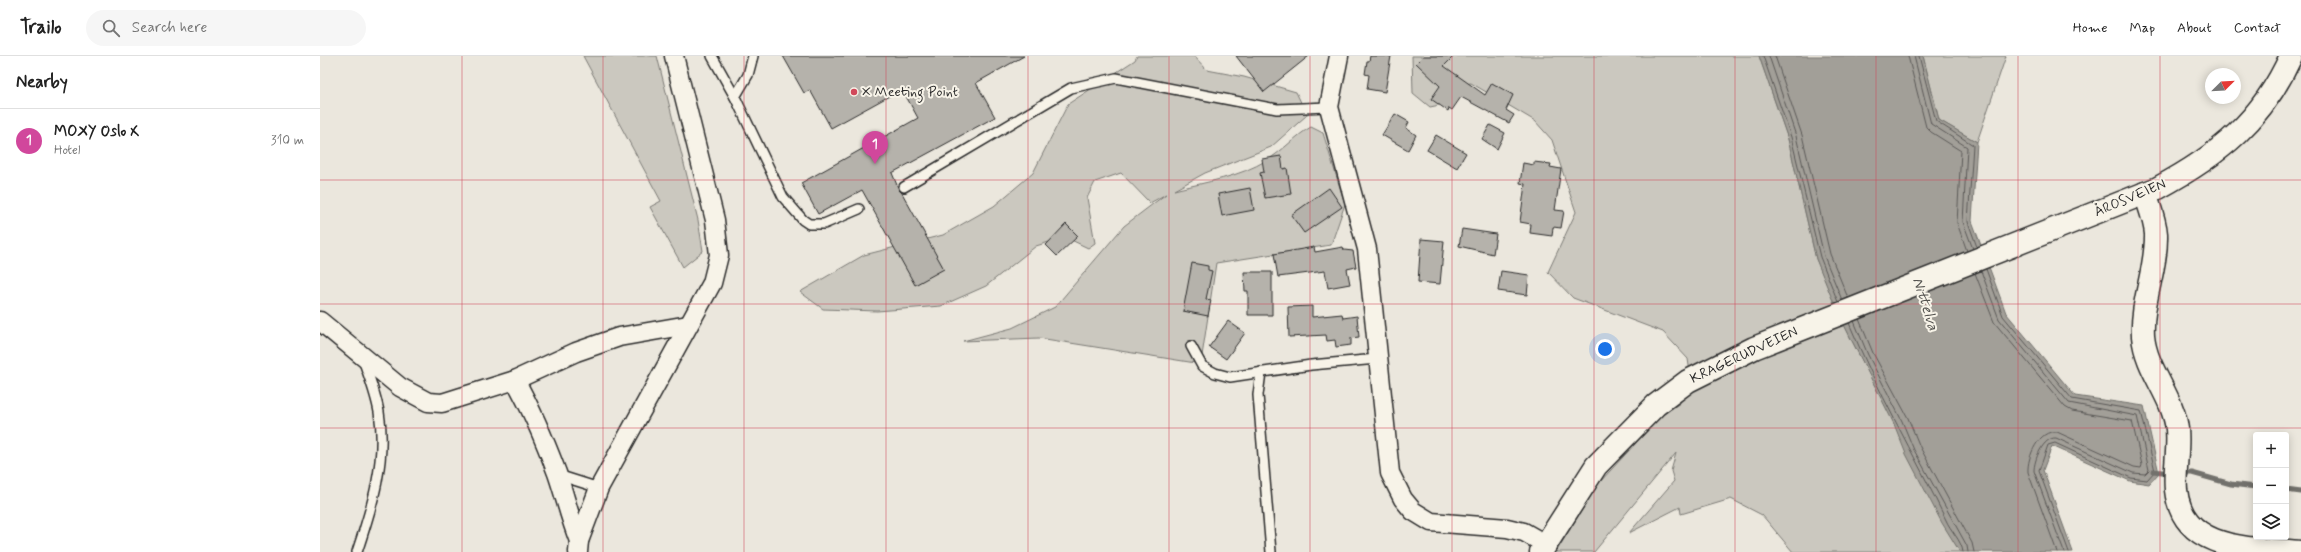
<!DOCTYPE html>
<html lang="en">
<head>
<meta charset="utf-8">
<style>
	body { margin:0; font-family:Mynerve,sans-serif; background:#f6f6f6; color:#222 }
	.controls { position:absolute; right:12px; bottom:12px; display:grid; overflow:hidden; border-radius:4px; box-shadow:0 2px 10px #0003 }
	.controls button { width:36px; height:36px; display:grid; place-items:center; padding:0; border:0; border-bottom:1px solid #e0e0e0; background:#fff; color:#222; font:20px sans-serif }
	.compass { position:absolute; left:1885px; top:12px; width:36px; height:36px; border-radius:50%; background:#fff; box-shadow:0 2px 10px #0003; rotate:66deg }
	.you { position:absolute; left:1285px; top:293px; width:14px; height:14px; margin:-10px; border:3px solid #fff; border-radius:50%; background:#1a73e8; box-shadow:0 0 0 6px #1a73e833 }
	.badge { display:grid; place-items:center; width:26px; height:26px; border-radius:50%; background:#d1495b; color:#fff; font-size:13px; font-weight:700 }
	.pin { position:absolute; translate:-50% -33px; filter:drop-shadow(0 1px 2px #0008) }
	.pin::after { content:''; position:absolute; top:21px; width:14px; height:12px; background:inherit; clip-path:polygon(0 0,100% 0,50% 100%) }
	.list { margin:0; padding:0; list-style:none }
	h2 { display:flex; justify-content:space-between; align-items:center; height:52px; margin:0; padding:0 16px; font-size:17px }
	h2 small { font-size:13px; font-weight:400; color:#767676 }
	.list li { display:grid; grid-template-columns:26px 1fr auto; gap:12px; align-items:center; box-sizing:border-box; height:64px; padding:0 16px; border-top:1px solid #e0e0e0 }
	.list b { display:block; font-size:15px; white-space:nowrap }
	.list p { margin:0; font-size:13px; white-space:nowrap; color:#767676 }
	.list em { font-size:13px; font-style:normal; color:#767676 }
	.icon { flex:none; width:22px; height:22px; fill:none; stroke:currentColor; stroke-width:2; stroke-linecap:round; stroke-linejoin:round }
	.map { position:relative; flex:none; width:1981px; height:496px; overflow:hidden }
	header { display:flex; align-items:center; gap:24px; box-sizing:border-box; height:56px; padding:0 20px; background:#fff; border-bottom:1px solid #e0e0e0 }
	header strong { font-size:19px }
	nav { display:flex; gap:22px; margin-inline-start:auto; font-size:14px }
	.search { width:280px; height:36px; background:#f6f6f6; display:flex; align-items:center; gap:10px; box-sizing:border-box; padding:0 14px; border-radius:22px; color:#767676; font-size:15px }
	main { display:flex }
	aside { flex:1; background:#fff }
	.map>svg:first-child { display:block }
	.green { fill:#cbc8bf; stroke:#7b7a75 }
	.water { fill:#a29f98; stroke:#72716c }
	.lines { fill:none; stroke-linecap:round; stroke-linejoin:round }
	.shore { stroke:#5b5957; stroke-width:1 }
	.stream { stroke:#72716c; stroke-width:5 }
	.building { fill:#b5b2ab; stroke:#2b2b2b }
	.service-casing { stroke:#2b2b2b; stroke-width:12 }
	.minor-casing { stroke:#2b2b2b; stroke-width:21 }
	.tertiary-casing { stroke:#2b2b2b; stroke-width:25 }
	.secondary-casing { stroke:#2b2b2b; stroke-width:25 }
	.service { stroke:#f7f3e8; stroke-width:9 }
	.minor { stroke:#f7f3e8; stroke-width:18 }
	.tertiary { stroke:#f7f3e8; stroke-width:22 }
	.secondary { stroke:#f7f3e8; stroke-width:22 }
	.grid { fill:none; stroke:#d1495b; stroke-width:1; stroke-opacity:0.55 }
	.poi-dot { fill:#d1495b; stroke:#f7f3e8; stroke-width:1.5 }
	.labels { text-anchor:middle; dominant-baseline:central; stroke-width:4; stroke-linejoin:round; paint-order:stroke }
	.poi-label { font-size:14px; fill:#2b2b2b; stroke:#f7f3e8; text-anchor:start }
	.street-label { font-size:14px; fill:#2b2b2b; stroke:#f7f3e8 }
	.water-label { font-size:15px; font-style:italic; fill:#555451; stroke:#f7f3e8 }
</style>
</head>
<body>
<header>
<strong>Trailo</strong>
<div class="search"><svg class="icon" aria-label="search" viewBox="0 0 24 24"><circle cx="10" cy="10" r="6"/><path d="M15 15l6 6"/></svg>Search here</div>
<nav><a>Home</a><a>Map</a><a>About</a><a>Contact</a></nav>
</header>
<main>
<aside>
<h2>Nearby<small></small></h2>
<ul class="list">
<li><span class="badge" style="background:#d1479c">1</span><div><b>MOXY Oslo X</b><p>Hotel</p></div><em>310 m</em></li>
</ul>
</aside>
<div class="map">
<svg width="1981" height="496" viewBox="0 0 1981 496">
	<rect width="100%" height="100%" fill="#ebe7dd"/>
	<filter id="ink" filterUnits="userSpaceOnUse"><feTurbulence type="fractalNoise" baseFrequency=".025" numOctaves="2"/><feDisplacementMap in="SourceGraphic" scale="8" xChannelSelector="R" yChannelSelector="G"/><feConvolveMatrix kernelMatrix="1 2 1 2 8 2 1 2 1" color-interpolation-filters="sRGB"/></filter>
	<g filter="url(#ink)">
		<!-- green -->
		<g class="green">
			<path d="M263,0H337L378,164L383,195L363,211L330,151L341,145Z"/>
			<path d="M817,0H874L887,14L924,21L976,36L987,59L951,91L885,117L854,134C887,126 919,121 947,104C963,95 975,80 991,71L1003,77L1025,148L1011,189L896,207L882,300L888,309L719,282L643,285L692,272L735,251L804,170L846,138L830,147L801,117L775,126L767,142L775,187L768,192L745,181L716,190L666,230L621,250L557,255L503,253L480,236L544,199L623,179L674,150L713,117L748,48L815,4Z"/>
			<path d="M1092,0H1439L1468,83L1496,203L1530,281L1640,496H1473L1442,459L1411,443L1361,458L1360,451L1309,477L1354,425L1351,415L1356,397L1274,496H1236L1278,428L1341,360L1360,347L1371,323L1368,303L1343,276L1253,242L1228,216L1256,156L1232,84L1215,65L1151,27L1137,29L1120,49L1110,51L1093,37Z"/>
			<path d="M1603,0H1686L1657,86L1619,64Z"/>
		</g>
		<!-- water -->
		<path class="water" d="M1439,0H1603L1619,64L1657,86L1652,165L1686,257L1755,340L1824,350L1839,417L1829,428L1810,425L1732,390L1723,414L1753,496H1640L1622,467L1586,398L1574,368L1517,255L1496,203L1468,83Z"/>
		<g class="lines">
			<!-- shore -->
			<g class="shore">
				<path d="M1443,0L1471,81L1500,201L1518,246"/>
				<path d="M1449,0L1476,80L1504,200L1522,244"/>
				<path d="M1455,0L1482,79L1510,198L1528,242"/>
				<path d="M1588,0L1606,71L1611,76L1641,95L1637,167L1647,195"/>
				<path d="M1594,0L1611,68L1647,91L1643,166L1653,193"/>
				<path d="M1599,0L1616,65L1653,89L1648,166L1657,191"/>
				<path d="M1666,213L1683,260L1752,343L1821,355L1835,415L1827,424L1811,422L1735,387L1728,389L1719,415L1749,496"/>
				<path d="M1661,215L1679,263L1749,347L1817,360L1829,414L1825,418L1813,417L1736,382C1723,381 1714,404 1714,415L1744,496"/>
				<path d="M1655,217L1674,266L1745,351L1752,355L1812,365L1822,409L1821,412L1814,411L1737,376C1719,373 1707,401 1708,416L1737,496"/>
				<path d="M1539,263L1553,297L1588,362L1600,391L1652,487L1654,496"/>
				<path d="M1534,265L1548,299L1582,365L1594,394L1647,490L1648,496"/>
				<path d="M1529,267C1557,335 1594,398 1626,464C1630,474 1642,485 1643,496"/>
			</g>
			<!-- stream -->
			<g class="stream">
				<path d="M1833,415L1851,417"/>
				<path d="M1861,417H1872L1911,428L1936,431"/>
				<path d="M1966,434L1981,436"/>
			</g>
		</g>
		<!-- building -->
		<g class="building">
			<path d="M463,0H704L656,27L675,61L572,117L579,134L582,137L624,213L595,229L542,134L498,158L481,127L598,62L582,33L511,72L490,34L484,37Z"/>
			<path d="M916,0H989L944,36Z"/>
			<path d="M1050,0H1071L1065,36L1047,33L1049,19L1045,18L1047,5H1049Z"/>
			<path d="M1103,0H1134L1124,10L1165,39L1172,27L1193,39L1186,54L1194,59L1189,67L1141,41L1132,54L1129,52L1128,55L1111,43L1120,30L1096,7Z"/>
			<path d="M1075,58L1089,66L1086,72L1096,79L1088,94L1062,79Z"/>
			<path d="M1170,69L1185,77L1177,93L1162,83Z"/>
			<path d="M1116,79L1146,97L1137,112L1107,94Z"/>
			<path d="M961,100L963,113L967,112L971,138L945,142L940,117L944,116L942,103Z"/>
			<path d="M1214,106L1231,108L1230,111L1241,113L1235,154L1244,155L1241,172L1233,171L1232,180L1210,177L1211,168L1200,166L1205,128L1200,127L1203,107L1214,109Z"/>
			<path d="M930,132L934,154L902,160L898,138Z"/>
			<path d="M1009,132L1022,151L984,177L971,159Z"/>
			<path d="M746,168L758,180L737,200L726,189Z"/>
			<path d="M1142,173L1176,178L1173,198L1139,190Z"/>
			<path d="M1101,183L1124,185L1120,228L1098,226Z"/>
			<path d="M994,191L995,196L1023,191L1024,194L1033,195L1036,211L1027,213L1030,228L1008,232L1005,215L958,221L954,198Z"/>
			<path d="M872,207L888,210V214L892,215L886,243L891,244L888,260L863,255Z"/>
			<path d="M1181,215L1209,219L1207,239L1178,235Z"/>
			<path d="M924,216H952V259H928V235H925Z"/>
			<path d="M992,250V261L1022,258L1023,262L1037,260L1039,281L1031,282V289L1016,291L1015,284L1007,285L1006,279L969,281L968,251Z"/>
			<path d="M908,265L925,277L906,303L889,291Z"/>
		</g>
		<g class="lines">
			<defs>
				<g id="service">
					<path d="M392,0L415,41L463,141L483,164L489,168H504L539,153"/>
					<path d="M415,41L428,19L433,0"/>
					<path d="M584,131L751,32L796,22L957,53L1009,51"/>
					<path d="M871,290L882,310L895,317L910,321L991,309L1057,303"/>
					<path d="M941,316L938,339L951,496"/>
					<path d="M238,419L279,432"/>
					<path d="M37,496C52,451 67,404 59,356C56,338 49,321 43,303"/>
				</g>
				<g id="minor">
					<path d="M1019,0L1009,51L1047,193L1070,417L1083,443L1093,455L1111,466L1187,472L1204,476L1225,488"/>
					<path d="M0,265L80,331L108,346L122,347L195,324L256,296L299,281L368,269"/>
					<path d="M195,324C212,354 225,385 237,417C245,440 250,463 259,485"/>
					<path d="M258,496L259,485L279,432L392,227L399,199L395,164L354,0"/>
				</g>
				<path id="tertiary" d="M1825,137C1829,150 1835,164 1836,178C1837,213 1821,245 1823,280C1826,314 1853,340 1857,373C1859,394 1854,414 1856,434C1863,496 1930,492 1981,496"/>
				<path id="secondary" d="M1221,496L1276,410L1336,349L1368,325L1434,292L1838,132C1899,99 1942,65 1971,0"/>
			</defs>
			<!-- service casing -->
			<use href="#service" class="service-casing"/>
			<!-- minor casing -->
			<use href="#minor" class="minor-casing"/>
			<!-- tertiary casing -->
			<use href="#tertiary" class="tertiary-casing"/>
			<!-- secondary casing -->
			<use href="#secondary" class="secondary-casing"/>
			<!-- service -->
			<use href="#service" class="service"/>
			<!-- minor -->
			<use href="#minor" class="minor"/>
			<!-- tertiary -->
			<use href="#tertiary" class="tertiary"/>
			<!-- secondary -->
			<use href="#secondary" class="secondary"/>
		</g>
	</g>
	<!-- grid -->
	<path class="grid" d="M142,0V496M283,0V496M424,0V496M566,0V496M708,0V496M849,0V496M990,0V496M1132,0V496M1274,0V496M1415,0V496M1556,0V496M1698,0V496M1840,0V496M0,124H1981M0,248H1981M0,372H1981"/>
	<!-- markers -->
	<circle class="poi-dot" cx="534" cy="36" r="4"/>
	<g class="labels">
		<!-- poi labels -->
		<g class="poi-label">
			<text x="542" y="36">X Meeting Point</text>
		</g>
		<!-- street labels -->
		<g class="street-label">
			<text transform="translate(1810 142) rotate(-23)">ÅROSVEIEN</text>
			<text transform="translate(1424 299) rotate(-25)">KRAGERUDVEIEN</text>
		</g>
		<!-- water labels -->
		<g class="water-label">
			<text transform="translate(1605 248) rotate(72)">Nittelva</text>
		</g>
	</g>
</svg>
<div class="controls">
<button>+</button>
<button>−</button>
<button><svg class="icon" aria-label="layers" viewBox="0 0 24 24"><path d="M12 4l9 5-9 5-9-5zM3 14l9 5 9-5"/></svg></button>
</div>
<svg class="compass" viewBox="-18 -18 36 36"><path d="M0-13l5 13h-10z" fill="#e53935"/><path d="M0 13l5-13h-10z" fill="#767676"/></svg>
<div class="you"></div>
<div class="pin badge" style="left:555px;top:108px;background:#d1479c">1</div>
</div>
</main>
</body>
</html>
